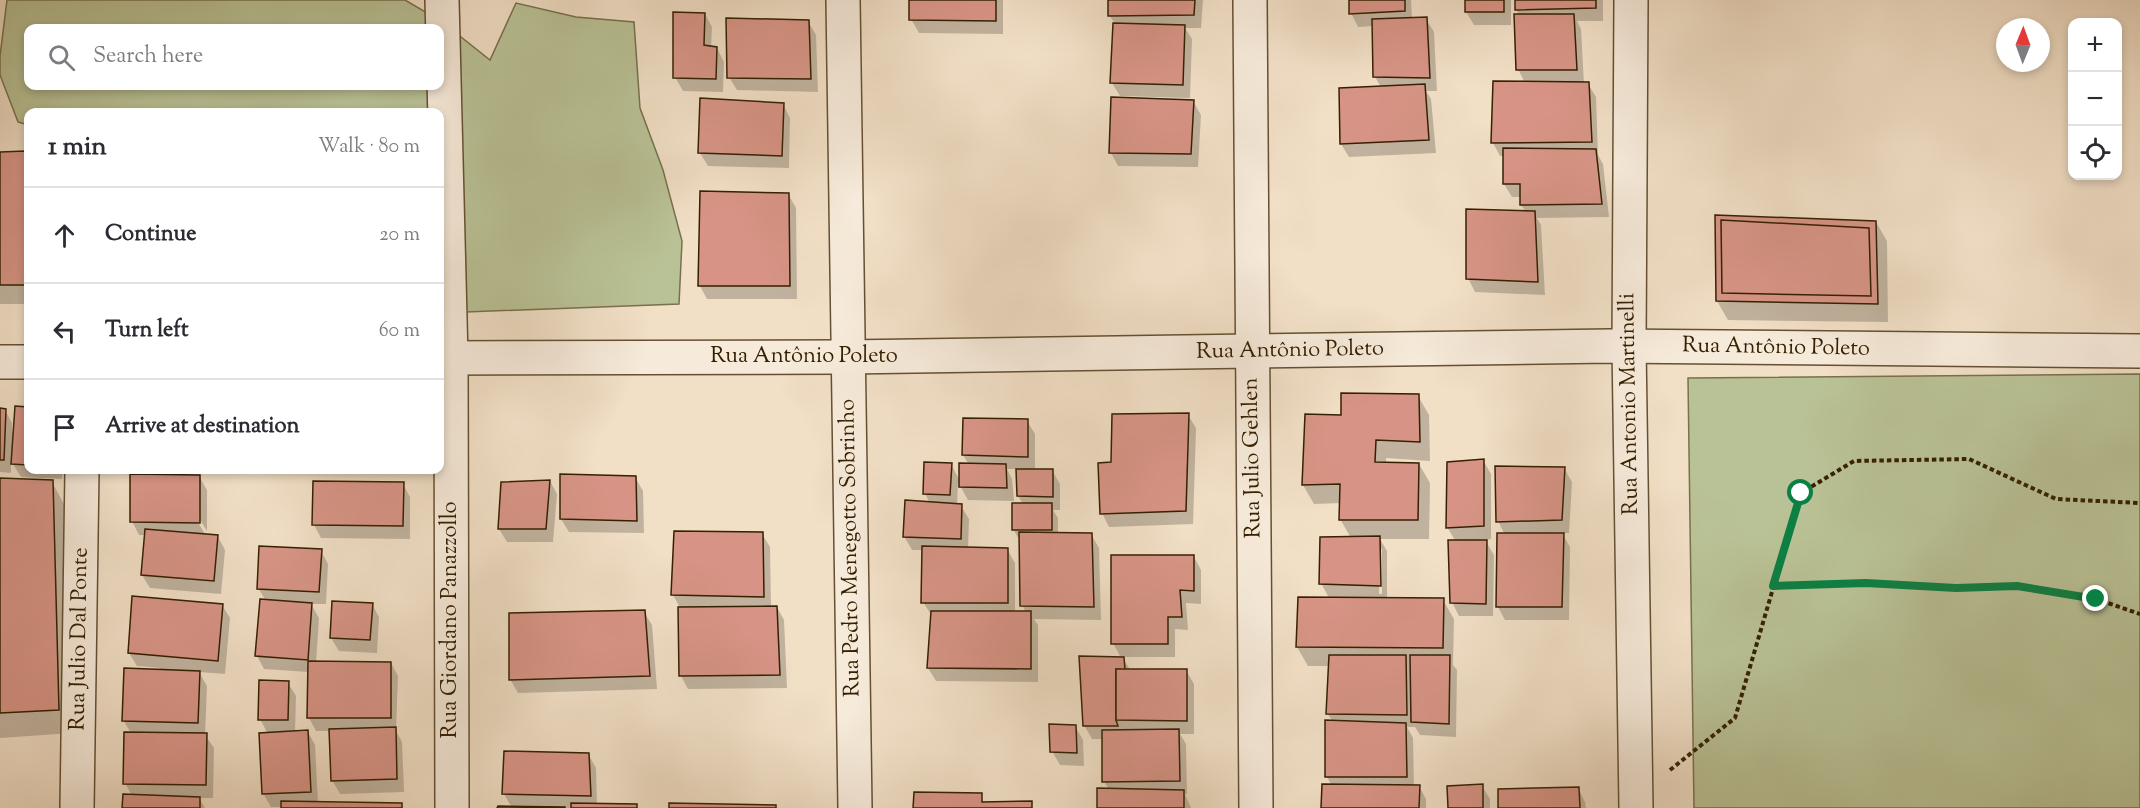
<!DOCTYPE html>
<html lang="en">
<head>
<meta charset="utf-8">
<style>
	body { margin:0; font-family:"Sorts Mill Goudy",serif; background:#f2f2f3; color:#2b2b33 }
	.controls { position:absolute; right:18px; top:18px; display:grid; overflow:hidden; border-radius:12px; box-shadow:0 3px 9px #0003 }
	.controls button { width:54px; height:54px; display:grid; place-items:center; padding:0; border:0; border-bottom:2px solid #e1e1e2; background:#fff; color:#2b2b33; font:30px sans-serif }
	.compass { position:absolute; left:1996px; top:18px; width:54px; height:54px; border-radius:50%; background:#fff; box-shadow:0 3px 9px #0003; rotate:1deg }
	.stop { position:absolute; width:18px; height:18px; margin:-14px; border:4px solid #0b8043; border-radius:50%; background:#fff }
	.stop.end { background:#0b8043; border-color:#fff; box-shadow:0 2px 6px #0008 }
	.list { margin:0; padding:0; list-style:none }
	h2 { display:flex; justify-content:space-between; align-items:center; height:78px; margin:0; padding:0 24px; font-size:26px }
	h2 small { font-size:20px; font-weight:400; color:#7c7c81 }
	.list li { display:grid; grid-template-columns:39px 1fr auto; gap:18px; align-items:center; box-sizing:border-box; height:96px; padding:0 24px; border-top:2px solid #e1e1e2 }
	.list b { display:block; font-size:22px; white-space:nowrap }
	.list em { font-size:20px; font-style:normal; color:#7c7c81 }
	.icon { flex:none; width:33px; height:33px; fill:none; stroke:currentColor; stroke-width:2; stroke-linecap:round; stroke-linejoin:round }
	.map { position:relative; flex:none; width:2140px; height:808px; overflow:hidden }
	.search { position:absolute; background:#fff; box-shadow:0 3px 9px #0003; left:24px; top:24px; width:420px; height:66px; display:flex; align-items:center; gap:15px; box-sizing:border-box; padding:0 21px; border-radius:12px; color:#7c7c81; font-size:22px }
	.panel { position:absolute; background:#fff; box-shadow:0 3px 9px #0003; left:24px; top:108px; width:420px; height:366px; border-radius:12px }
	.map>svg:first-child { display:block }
	.green { fill:#b9c296; stroke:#77714c; stroke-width:1.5; fill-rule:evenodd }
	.shadow { fill:#0003; fill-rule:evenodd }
	.building { fill:#d79486; stroke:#352001; stroke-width:1.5 }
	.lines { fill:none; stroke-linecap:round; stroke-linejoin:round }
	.minor-casing { stroke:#645032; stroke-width:36 }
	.tertiary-casing { stroke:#645032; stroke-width:36 }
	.path { stroke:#352001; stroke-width:4; stroke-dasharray:4.5 3; stroke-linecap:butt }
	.minor { stroke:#f6eada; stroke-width:33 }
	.tertiary { stroke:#f6eada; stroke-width:33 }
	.route { stroke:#0b8043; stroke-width:8 }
	.labels { text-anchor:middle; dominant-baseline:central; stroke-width:5; stroke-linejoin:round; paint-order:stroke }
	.street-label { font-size:22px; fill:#352001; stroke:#f6eada }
</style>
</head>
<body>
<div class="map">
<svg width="2140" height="808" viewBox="0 0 2140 808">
	<rect width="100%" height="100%" fill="#f1dfc6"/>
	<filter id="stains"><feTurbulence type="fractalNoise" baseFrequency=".00333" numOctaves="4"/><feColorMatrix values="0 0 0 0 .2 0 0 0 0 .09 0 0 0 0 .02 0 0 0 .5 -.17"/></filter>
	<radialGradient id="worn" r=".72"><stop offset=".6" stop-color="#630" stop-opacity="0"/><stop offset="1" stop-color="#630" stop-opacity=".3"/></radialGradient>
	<!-- green -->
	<g class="green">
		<path d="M7,0H405L441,21L490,60L516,3L576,17L634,22L640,108L663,170L682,241L679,304L440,313V112H28V125L18,122L0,75V56ZM28,28H440V86H28Z"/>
		<path d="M2140,374V808H1694L1688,378Z"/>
	</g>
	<!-- shadow -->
	<g class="shadow">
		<path d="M911,0H1003V34L919,33L911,19Z"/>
		<path d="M1110,0H1203L1201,28H1185L1192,39L1190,98L1120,96L1112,83L1115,24L1110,16Z"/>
		<path d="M1351,0H1411L1412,19H1426L1434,32L1437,91H1426L1431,99L1436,153L1349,157L1341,144V89L1381,87L1375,77L1373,26L1358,27L1351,13Z"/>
		<path d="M1466,0H1511V25H1474L1466,12Z"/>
		<path d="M1516,0H1603V21H1577L1581,29L1584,84H1588L1596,97L1598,155L1603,164L1609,217L1537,218L1541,225L1545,295L1475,292L1468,278L1526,212L1521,205L1522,197H1512L1504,184V156H1500L1493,143L1494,82L1525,83L1518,69L1520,16L1516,10Z"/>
		<path d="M705,14L712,27L711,48H717L724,62L723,92L683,91L675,77Z"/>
		<path d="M808,21L816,35L818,92L737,90L729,77Z"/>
		<path d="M702,100L783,104L790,118L789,168L708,166L700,153Z"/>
		<path d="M1193,101L1201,115L1198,167L1118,166L1111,153Z"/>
		<path d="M0,153H24L28,161V304H0Z"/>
		<path d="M788,194L796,208L797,299H707L700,286Z"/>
		<path d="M1876,222L1887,241L1888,322L1728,320L1717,301Z"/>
		<path d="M1418,396L1429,415L1430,461L1386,458V463L1419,464L1430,483L1429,539H1380L1387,551V599L1443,600L1454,619L1453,665L1457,670L1456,737L1420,735L1415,727H1407L1413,738L1414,786H1419L1426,799V808H1323L1332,786L1327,777L1333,722L1328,714L1330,666H1308L1297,647L1299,598H1329L1321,583L1351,538L1340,519L1341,503L1314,504L1303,485L1342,417ZM1379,549H1382V594H1379Z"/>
		<path d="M16,407L28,408V470H63L62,479L21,477L11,461V473L0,472V410H5L12,423V432H15Z"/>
		<path d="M1188,415L1196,428L1193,524L1109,527L1102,513L1112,463Z"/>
		<path d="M1027,421L1035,434V470H1052L1060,484V510H1053L1058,518V534H1091L1099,548L1101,620L1034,619L1038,625V682L936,681L928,668L932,616L923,602V550H912L904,536L930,503L925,494L951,464L960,481L969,465L963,455ZM1007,469H1018V496L1023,504L1013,529L1020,541L1022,605L1026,612H1015V563L1007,549H968L969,519L961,506L957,505L958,482L968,500L1014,501L1012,479Z"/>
		<path d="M1483,460L1491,474V539L1485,540L1494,555L1493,616H1459L1452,602L1456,542L1447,527Z"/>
		<path d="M1564,468L1572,482L1569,533H1562L1570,547L1569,620H1505L1498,607L1505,535L1498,521Z"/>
		<path d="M199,476L207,490V531L197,515L195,517L206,536L218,537L225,550L221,594L150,588L142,575L146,535H139L132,521Z"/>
		<path d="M635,477L643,491L644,533L569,532L561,519Z"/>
		<path d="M0,479L52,482L65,506L72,733L0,738Z"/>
		<path d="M550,481L557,494L553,542H507L499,529L502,483Z"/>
		<path d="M403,484L410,497V539L321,538L314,525Z"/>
		<path d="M762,534L770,547L771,607H777L784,620L787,688L688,689L681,676L679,606L673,595Z"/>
		<path d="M321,551L328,564L326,604H311L319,618L316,663H391L398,676L396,731L402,742L404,792L340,794L332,780L331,731H316L309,718V672L264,669L257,656L266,601L258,588Z"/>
		<path d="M1194,557L1201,570V604L1186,603L1188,630L1175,629V657H1122L1131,671L1186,670L1194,684V734H1180L1186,744L1187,794H1185L1191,808H1099L1109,790L1104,781L1103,739H1092L1084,725L1121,658L1113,643Z"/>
		<path d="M372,604L379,617L377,653L339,651L331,638Z"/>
		<path d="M222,605L230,618L225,674L199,672L207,686L205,735L214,748L213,798H199L205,808H124L132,796L125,783L131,733L123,720L160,668L137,666L129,653Z"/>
		<path d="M644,612L652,625L657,689L518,693L510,679Z"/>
		<path d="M288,683L296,696L295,732H308L315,745L318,803L401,804L403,808L271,807L263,793L268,734L260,719Z"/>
		<path d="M1075,726L1083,740L1084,766L1060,765L1052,751Z"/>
		<path d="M588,754L596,768L597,805L637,808H499H512L504,794Z"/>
		<path d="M1482,786L1490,799V808H1449Z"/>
		<path d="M1578,788L1585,802L1586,808H1499Z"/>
	</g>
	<!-- building -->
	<g class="building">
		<path d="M909,0H996V21L909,20Z"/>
		<path d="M1108,0H1195L1194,15L1108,16Z"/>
		<path d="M1349,0H1405V11L1349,14Z"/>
		<rect x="1465" y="0" width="39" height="12"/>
		<path d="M1515,0H1596V8L1515,10Z"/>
		<path d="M673,12L705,13L704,45L717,47L716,79L673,78Z"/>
		<path d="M1514,14H1574L1577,70H1516Z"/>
		<path d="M1427,17L1430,78L1373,77L1372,19Z"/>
		<path d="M726,18L809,20L811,79L727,78Z"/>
		<path d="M1113,23L1185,25L1183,85L1110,83Z"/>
		<path d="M1493,81L1589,82L1592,142L1491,143Z"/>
		<path d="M1425,84L1429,140L1340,144L1339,88Z"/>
		<path d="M1111,97L1194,100L1191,154L1109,153Z"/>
		<path d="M700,98L784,103L782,156L698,153Z"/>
		<path d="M1503,148L1596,149L1602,204L1520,205V184H1503Z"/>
		<path d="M25,151L27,285H0V152Z"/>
		<path d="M700,191L789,193L790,286H698Z"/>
		<path d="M1466,209L1535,211L1538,282L1466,279Z"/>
		<path d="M1715,215L1876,221L1878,304L1716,301Z"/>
		<path d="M1721,220L1869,228L1871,296L1722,293Z"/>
		<path d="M1341,393L1419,394L1420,442L1376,440L1375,462L1419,463L1418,520H1339L1340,484L1302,485L1305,414L1341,415Z"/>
		<path d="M15,406L28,407V465L11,464Z"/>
		<path d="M0,408L6,409L4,460H0Z"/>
		<path d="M1189,413L1186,511L1100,514L1098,463L1111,462L1112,414Z"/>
		<path d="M963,418L1028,419V457L962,455Z"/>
		<path d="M1484,459V526L1446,528L1447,462Z"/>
		<path d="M924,462L952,463L950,495L923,494Z"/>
		<path d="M959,463L1006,464L1007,488L959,487Z"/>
		<path d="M1495,466L1565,467L1562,520L1496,522Z"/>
		<path d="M1016,469H1053V497L1017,496Z"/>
		<path d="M130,474L200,475V523L130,522Z"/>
		<path d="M560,474L636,476L637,521L560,519Z"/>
		<path d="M0,478L53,480L59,710L0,713Z"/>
		<path d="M550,480L546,529H498L501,482Z"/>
		<path d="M313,481L404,482L403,526L312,525Z"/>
		<path d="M905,500L962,504L961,539L903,537Z"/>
		<rect x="1012" y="503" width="40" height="27"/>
		<path d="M145,529L218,535L214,581L141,575Z"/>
		<path d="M674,531L763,532L764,597L671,595Z"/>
		<path d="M1019,532L1092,533L1094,607L1020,606Z"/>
		<path d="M1497,533H1564L1562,607H1496Z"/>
		<path d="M1380,536L1381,586L1319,584L1320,537Z"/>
		<path d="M1448,540H1487L1486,604L1450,603Z"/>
		<path d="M259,546L322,549L319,592L257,589Z"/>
		<path d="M922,546L1008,548V603H921Z"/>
		<path d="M1111,555H1194V591L1180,590L1182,617H1168V644H1111Z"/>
		<path d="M132,596L223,604L218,661L128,653Z"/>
		<path d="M1298,597L1444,598L1443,648L1296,647Z"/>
		<path d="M260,599L312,603L308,660L255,656Z"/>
		<path d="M332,601L373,603L370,640L330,638Z"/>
		<path d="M777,606L780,675L679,676L678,607Z"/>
		<path d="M645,610L650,676L509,680V613Z"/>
		<path d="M931,611H1031V669L927,668Z"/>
		<path d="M1329,655H1406L1407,715L1326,714Z"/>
		<path d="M1410,655H1450L1449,724L1411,722Z"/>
		<path d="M1079,656L1124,657L1125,670L1116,669V720L1118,726H1083Z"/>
		<path d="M308,661L391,662V718H307Z"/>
		<path d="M124,668L200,671L198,723L122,721Z"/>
		<path d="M1116,669H1187V721L1116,720Z"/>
		<path d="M259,680L289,681L288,720H258Z"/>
		<path d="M1325,720L1406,723L1407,777H1325Z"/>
		<path d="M1049,724L1076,725L1077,753L1050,752Z"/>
		<path d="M396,727L397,779L331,781L329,729Z"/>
		<path d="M1179,729L1180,781L1102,782V730Z"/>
		<path d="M308,730L311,792L262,794L259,733Z"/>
		<path d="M124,732L207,733L206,785L123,784Z"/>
		<path d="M504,751L589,753L591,796L502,794Z"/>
		<path d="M1322,784L1420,785L1419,808H1321Z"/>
		<path d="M1483,784V808H1448L1447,786Z"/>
		<path d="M1579,787L1580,808H1498V789Z"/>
		<path d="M1097,788L1184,790V808H1097Z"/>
		<path d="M914,792L982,793V802L1032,801V808H913Z"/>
		<path d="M123,794L200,797V808H122Z"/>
		<path d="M281,801L402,803V808H281Z"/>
		<path d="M571,803L637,804V808H571Z"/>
		<path d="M669,803L776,805V808H669Z"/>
		<path d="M498,806L565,807V808H497Z"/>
	</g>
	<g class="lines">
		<defs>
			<g id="minor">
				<path d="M442,0L451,358L452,808"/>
				<path d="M843,0L855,808"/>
				<path d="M1631,0L1629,346L1636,808"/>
				<path d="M1251,351L1610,346L2140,351"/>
				<path d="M77,808L82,470"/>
			</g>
			<g id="tertiary">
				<path d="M1250,0L1256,808"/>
				<path d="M440,358L847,357L1251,351"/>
				<path d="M0,362H28"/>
			</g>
		</defs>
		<!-- minor casing -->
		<use href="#minor" class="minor-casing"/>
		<!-- tertiary casing -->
		<use href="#tertiary" class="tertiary-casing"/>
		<!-- path -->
		<g class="path">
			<path d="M1773,586L1866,583L1956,588L2017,586L2096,599L2140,614"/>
			<path d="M1670,770L1735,718L1801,493L1854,461L1969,459L2056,499L2140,503"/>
		</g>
		<!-- minor -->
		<use href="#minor" class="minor"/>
		<!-- tertiary -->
		<use href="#tertiary" class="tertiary"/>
	</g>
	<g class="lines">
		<!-- route -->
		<path class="route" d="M1801,493L1773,586L1866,583L1956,588L2017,586L2096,599"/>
	</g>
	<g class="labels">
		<!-- street labels -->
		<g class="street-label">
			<text transform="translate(1776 348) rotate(1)">Rua Antônio Poleto</text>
			<text transform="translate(1290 351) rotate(-1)">Rua Antônio Poleto</text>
			<text x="804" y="357">Rua Antônio Poleto</text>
			<text transform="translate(1630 404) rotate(-91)">Rua Antonio Martinelli</text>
			<text transform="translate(1253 458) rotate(-91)">Rua Julio Gehlen</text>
			<text transform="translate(851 548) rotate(-91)">Rua Pedro Menegotto Sobrinho</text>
			<text transform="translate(451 620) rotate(-90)">Rua Giordano Panazzollo</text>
			<text transform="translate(80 639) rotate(-89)">Rua Julio Dal Ponte</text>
		</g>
	</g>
	<rect width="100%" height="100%" filter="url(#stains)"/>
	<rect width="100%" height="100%" fill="url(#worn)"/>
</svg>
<div class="controls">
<button>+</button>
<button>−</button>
<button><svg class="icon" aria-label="locate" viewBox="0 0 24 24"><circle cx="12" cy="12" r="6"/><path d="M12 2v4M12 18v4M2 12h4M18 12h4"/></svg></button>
</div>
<svg class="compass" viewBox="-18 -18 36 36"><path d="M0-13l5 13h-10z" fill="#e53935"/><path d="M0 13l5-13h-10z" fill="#7c7c81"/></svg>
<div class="stop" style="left:1801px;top:493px"></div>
<div class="stop end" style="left:2096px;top:599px"></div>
<div class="search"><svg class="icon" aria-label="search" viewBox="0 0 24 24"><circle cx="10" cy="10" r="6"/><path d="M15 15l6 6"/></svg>Search here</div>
<section class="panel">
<h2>1 min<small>Walk · 80 m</small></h2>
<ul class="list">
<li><svg class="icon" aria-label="ahead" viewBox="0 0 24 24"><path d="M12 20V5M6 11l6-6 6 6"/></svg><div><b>Continue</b></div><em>20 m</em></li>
<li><svg class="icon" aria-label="left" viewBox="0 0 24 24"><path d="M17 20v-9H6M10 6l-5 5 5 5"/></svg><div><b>Turn left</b></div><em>60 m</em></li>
<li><svg class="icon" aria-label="arrive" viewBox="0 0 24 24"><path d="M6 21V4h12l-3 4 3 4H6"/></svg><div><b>Arrive at destination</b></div></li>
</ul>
</section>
</div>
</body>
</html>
